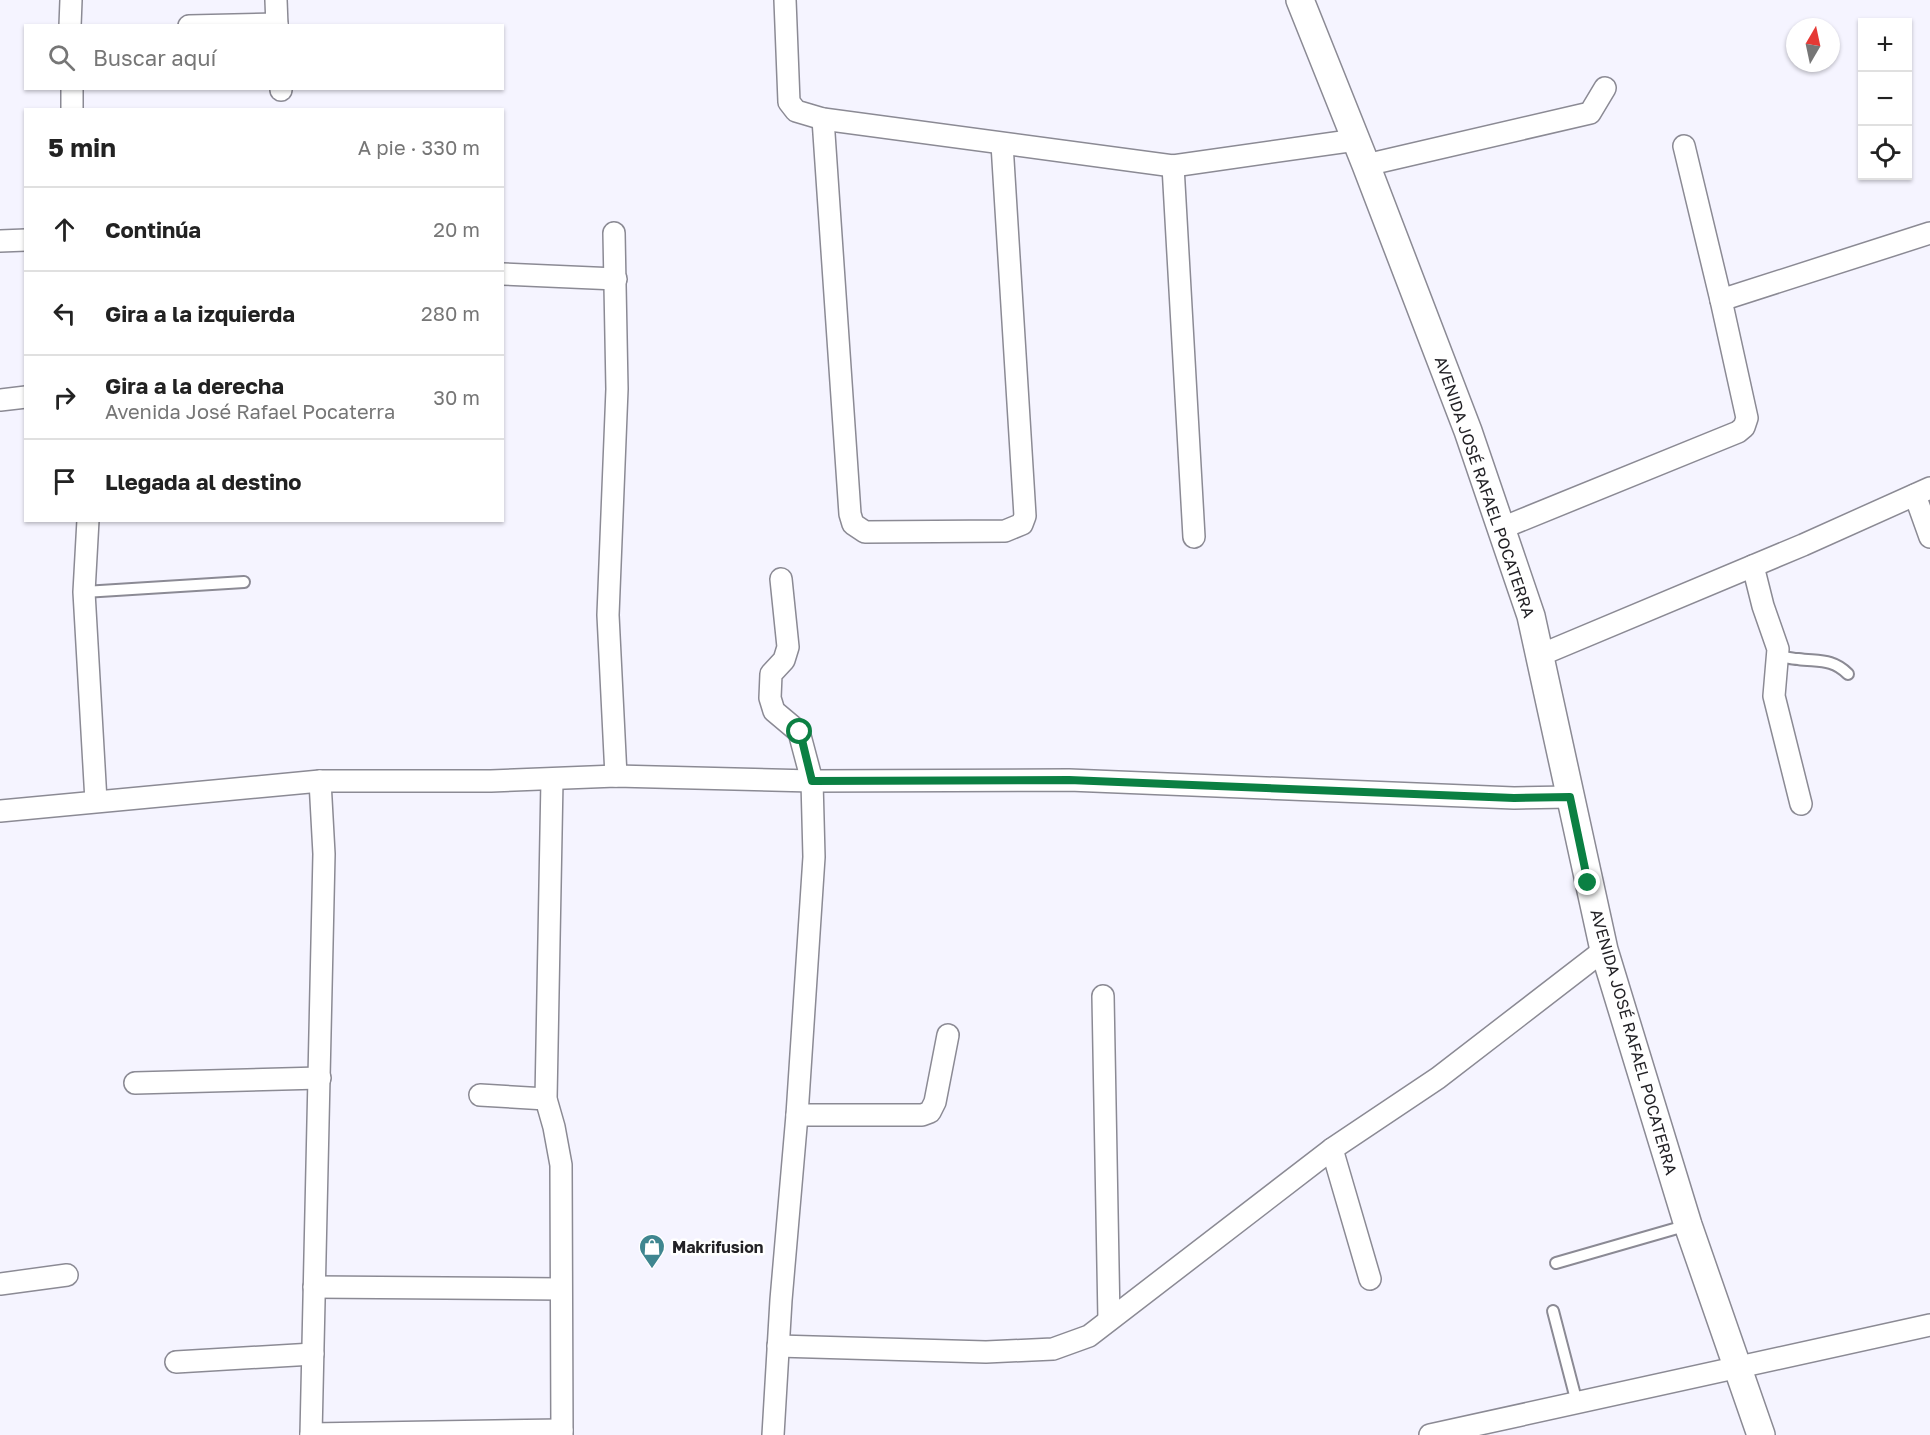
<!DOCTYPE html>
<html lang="es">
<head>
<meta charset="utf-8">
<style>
	body { margin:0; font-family:"Golos Text",sans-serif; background:#f6f6f6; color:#222 }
	.controls { position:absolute; right:18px; top:18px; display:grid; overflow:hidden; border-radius:0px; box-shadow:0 2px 4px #0004 }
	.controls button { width:54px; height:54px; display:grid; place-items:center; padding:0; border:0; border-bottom:2px solid #e0e0e0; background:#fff; color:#222; font:30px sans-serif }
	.compass { position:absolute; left:1786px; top:18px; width:54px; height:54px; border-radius:50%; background:#fff; box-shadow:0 2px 4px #0004; rotate:9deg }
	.stop { position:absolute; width:18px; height:18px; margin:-14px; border:4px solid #0b8043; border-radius:50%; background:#fff }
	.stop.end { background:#0b8043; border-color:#fff; box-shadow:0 2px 6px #0008 }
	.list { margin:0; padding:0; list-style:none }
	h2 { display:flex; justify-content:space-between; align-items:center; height:78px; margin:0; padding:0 24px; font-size:26px }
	h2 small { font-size:20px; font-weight:400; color:#767676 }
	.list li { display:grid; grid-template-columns:39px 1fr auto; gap:18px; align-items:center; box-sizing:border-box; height:84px; padding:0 24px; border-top:2px solid #e0e0e0 }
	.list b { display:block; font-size:22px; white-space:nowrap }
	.list p { margin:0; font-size:20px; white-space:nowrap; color:#767676 }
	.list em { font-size:20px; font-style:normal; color:#767676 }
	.icon { flex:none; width:33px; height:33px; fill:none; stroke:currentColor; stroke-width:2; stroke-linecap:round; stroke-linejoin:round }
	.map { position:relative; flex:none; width:1930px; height:1435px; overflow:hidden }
	.search { position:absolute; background:#fff; box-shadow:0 2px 4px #0004; left:24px; top:24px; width:480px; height:66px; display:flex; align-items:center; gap:15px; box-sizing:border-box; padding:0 21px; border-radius:0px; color:#767676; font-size:22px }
	.panel { position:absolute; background:#fff; box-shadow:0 2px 4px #0004; left:24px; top:108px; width:480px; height:414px; border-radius:0px }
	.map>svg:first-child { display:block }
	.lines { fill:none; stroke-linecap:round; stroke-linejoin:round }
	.service-casing { stroke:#8b8a94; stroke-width:14 }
	.minor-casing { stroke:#8b8a94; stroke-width:24 }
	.tertiary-casing { stroke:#8b8a94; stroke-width:30 }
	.service { stroke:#fff; stroke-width:10 }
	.minor { stroke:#fff; stroke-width:21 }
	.tertiary { stroke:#fff; stroke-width:27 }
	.route { stroke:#0b8043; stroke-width:8 }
	.labels { text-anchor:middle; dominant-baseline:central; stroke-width:5; stroke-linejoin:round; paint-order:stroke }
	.street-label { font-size:16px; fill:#232226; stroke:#fff }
	.poi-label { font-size:16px; font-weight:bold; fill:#232226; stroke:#fff; text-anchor:start }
</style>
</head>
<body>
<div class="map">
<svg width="1930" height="1435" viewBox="0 0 1930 1435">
	<rect width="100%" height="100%" fill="#f5f4ff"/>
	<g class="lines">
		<defs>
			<g id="service">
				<path d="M84,592L244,582"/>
				<path d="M1779,656C1785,657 1792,659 1798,659C1818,662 1832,658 1848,674"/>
				<path d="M1556,1263L1688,1225"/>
				<path d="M1553,1311L1577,1403"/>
			</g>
			<g id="minor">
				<path d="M276,0L277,26"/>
				<path d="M785,0L789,102L796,111L823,119L1173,166L1356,140"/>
				<path d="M70,26L71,0"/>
				<path d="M189,26L277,24"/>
				<path d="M72,88V110"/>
				<path d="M281,88V90"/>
				<path d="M823,119L850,514L853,524L865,532L1005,531L1022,524L1025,516L1002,144"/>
				<path d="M1366,165L1590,113L1605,88"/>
				<path d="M1173,166L1194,537"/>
				<path d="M614,233L617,389L608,615L616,776"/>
				<path d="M0,241L26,240"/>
				<path d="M502,274L616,279"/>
				<path d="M1721,300L1930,233"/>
				<path d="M0,400L26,397"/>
				<path d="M1915,495L1930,537"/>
				<path d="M88,520L84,592L96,801"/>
				<path d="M1502,528L1738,432L1744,427L1747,418L1721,300L1684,146"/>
				<path d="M1753,566L1763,606L1778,649L1774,696L1801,804"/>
				<path d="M1538,656L1803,545L1930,488"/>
				<path d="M552,780L546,1099L554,1127L561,1165L562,1435"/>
				<path d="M0,811L320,781H491L616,776L812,781L1069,780L1514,798L1570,797"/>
				<path d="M1103,996L1109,1320"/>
				<path d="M135,1083L320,1078"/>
				<path d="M480,1095L546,1099"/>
				<path d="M797,1115H922L930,1112L935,1102L948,1035"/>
				<path d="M1332,1149L1370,1279"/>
				<path d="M0,1284L67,1275"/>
				<path d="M314,1287L560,1289"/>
				<path d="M778,1346L986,1352L1053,1349L1089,1336L1332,1149L1438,1078L1604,950"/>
				<path d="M176,1362L313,1354"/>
				<path d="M311,1434L562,1430"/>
				<path d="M311,1435L324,854L320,781"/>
				<path d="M773,1435L781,1300L797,1115L814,857L812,781L799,732L774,711L770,698L771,674L784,660L788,647L781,579"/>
				<path d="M1430,1435L1930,1325"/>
			</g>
			<path id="tertiary" d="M1300,0L1366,165L1468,431L1531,616L1604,950L1688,1225L1761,1435"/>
		</defs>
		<!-- service casing -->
		<use href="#service" class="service-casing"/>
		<!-- minor casing -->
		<use href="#minor" class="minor-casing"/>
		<!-- tertiary casing -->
		<use href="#tertiary" class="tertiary-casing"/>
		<!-- service -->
		<use href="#service" class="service"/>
		<!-- minor -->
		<use href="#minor" class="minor"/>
		<!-- tertiary -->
		<use href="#tertiary" class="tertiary"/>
	</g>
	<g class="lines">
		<!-- route -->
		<path class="route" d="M800,732L812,781L1069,780L1514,798L1570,797L1588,883"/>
	</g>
	<!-- icons -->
	<defs>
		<symbol id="shop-pin" viewBox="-11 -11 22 30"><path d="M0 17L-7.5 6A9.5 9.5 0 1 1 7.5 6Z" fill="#3f8690" stroke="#fff"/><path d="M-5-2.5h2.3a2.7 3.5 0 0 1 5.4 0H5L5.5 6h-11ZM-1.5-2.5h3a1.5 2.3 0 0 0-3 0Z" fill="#fff"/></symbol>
	</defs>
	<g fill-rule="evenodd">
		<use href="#shop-pin" x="637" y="1232" width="30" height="40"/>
	</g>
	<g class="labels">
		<!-- street labels -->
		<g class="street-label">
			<text transform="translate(1485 487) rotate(71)">AVENIDA JOSÉ RAFAEL POCATERRA</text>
			<text transform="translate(1634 1042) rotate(74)">AVENIDA JOSÉ RAFAEL POCATERRA</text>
		</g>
		<!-- poi labels -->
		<g class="poi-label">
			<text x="672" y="1247">Makrifusion</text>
		</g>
	</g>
</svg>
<div class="controls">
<button>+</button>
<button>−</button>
<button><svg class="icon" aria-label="locate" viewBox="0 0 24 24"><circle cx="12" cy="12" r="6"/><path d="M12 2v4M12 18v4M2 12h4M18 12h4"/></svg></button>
</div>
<svg class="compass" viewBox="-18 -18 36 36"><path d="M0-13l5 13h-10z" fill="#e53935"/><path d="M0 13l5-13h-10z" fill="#767676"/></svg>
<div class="stop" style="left:800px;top:732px"></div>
<div class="stop end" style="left:1588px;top:883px"></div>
<div class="search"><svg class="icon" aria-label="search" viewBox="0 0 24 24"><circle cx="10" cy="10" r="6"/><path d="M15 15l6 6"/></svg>Buscar aquí</div>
<section class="panel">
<h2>5 min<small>A pie · 330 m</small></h2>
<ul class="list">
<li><svg class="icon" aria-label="ahead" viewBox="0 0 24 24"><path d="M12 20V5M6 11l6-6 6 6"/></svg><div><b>Continúa</b></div><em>20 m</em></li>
<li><svg class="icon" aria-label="left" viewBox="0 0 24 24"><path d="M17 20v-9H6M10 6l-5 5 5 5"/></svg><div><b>Gira a la izquierda</b></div><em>280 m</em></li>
<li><svg class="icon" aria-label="right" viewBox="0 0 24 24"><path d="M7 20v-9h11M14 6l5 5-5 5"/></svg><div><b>Gira a la derecha</b><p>Avenida José Rafael Pocaterra</p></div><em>30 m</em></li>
<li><svg class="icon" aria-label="arrive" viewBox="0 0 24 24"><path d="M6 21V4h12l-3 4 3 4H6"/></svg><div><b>Llegada al destino</b></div></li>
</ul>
</section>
</div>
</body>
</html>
